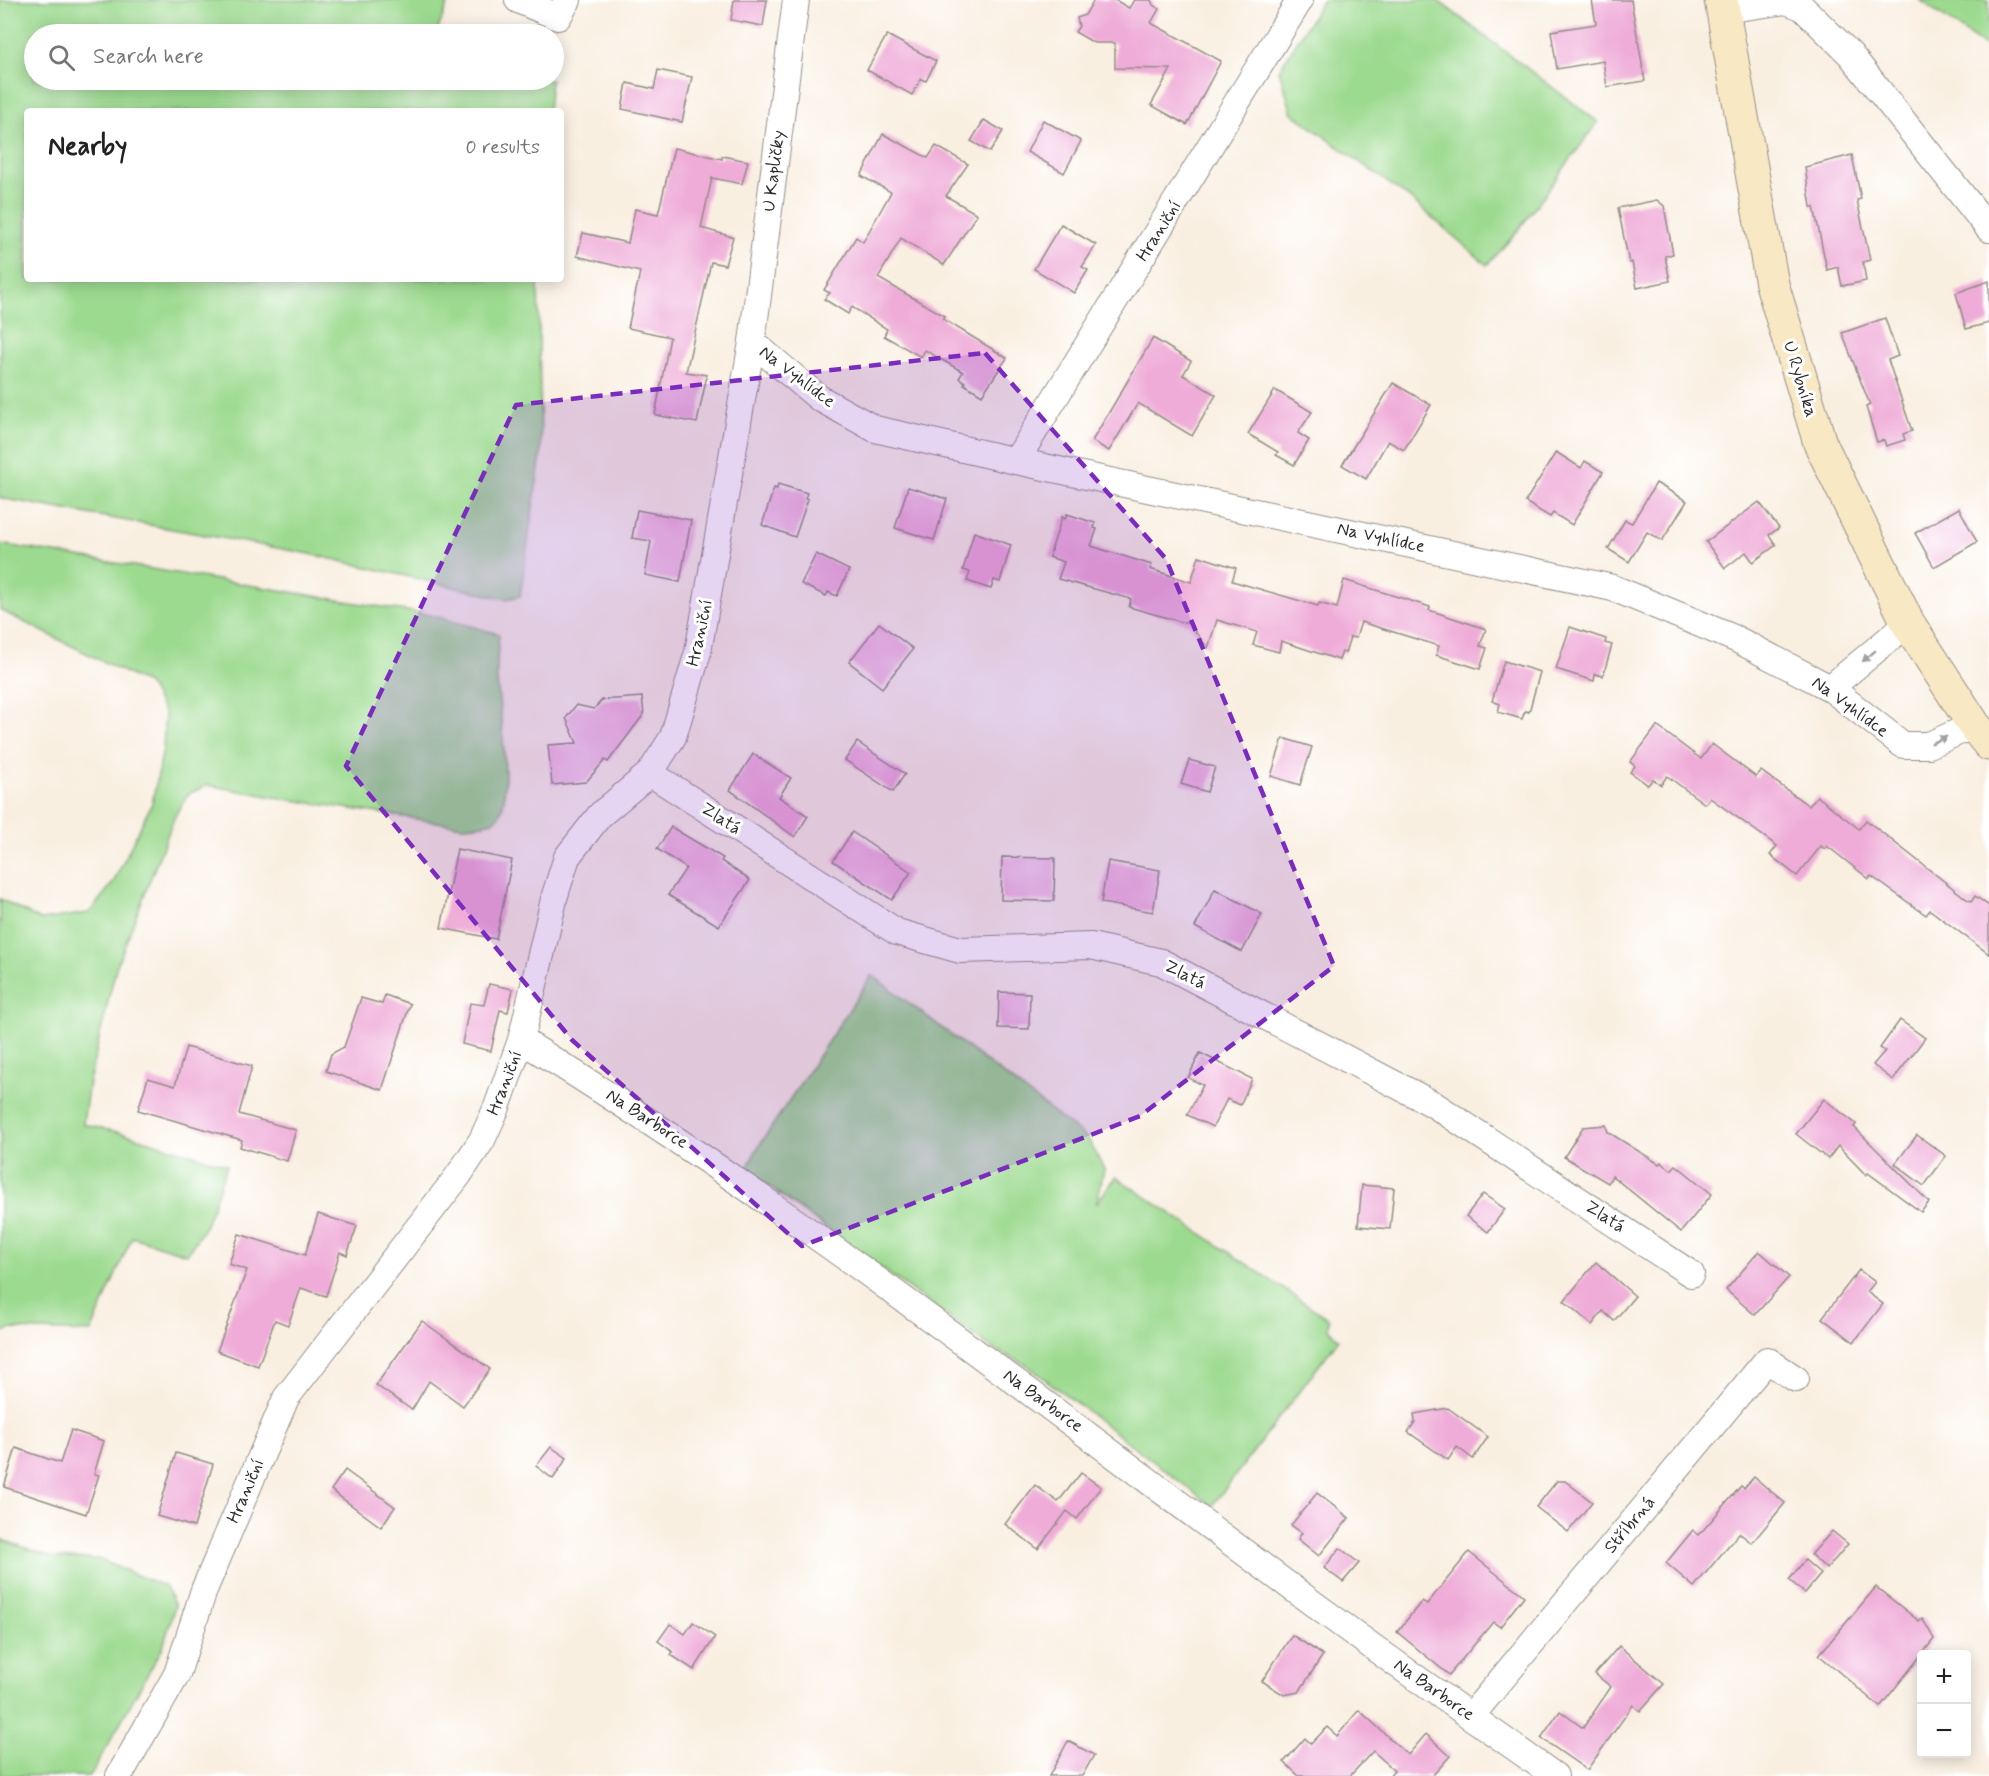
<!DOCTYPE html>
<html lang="en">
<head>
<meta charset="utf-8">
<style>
	body { margin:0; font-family:Mynerve,sans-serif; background:#f6f6f6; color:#222 }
	.controls { position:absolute; right:18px; bottom:18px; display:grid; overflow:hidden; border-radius:6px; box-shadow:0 3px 15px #0003 }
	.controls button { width:54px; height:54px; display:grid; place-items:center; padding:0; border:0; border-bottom:2px solid #e0e0e0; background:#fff; color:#222; font:30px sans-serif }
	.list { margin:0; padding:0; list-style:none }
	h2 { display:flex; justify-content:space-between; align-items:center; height:78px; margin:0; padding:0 24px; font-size:26px }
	h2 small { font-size:20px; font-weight:400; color:#767676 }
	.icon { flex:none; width:33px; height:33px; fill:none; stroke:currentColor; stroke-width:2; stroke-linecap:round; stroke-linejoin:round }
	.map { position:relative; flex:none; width:1989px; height:1776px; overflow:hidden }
	.search { position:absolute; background:#fff; box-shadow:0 3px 15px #0003; left:24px; top:24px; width:540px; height:66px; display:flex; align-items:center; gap:15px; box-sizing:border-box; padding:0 21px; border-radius:33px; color:#767676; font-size:22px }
	.panel { position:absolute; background:#fff; box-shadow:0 3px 15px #0003; left:24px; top:108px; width:540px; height:174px; border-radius:6px }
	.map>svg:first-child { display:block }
	.green { fill:#9cda8f; stroke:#64825d; stroke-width:1.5 }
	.building { fill:#efacd8 }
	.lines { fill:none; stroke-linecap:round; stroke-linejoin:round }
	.street-casing { stroke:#928d86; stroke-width:28 }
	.secondary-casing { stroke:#928d86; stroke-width:35 }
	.street { stroke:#fff; stroke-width:26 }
	.secondary { stroke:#f8e8c3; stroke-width:33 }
	.oneway { fill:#a0a0a0 }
	.marked { fill:#7b2cbf; fill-opacity:0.2; stroke:#7b2cbf; stroke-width:4.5; stroke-dasharray:12 8; stroke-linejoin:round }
	.labels { text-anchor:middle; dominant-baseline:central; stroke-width:6; stroke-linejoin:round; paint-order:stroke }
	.street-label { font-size:18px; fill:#2b2b2b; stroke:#fff }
</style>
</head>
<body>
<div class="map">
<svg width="1989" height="1776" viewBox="0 0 1989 1776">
	<rect width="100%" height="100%" fill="#fff"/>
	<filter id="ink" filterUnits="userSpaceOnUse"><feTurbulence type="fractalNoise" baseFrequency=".0167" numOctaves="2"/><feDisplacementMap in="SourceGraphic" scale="12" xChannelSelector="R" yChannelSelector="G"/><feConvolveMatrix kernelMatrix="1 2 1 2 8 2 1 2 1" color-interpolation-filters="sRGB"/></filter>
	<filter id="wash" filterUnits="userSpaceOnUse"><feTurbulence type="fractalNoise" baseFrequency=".008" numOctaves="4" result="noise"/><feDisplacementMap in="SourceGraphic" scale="24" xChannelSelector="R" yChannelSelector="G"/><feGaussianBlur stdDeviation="1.35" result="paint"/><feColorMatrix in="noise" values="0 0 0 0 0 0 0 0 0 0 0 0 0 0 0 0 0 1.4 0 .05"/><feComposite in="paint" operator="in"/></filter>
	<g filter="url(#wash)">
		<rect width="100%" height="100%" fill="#f9efe1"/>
		<!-- green -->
		<g class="green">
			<path d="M0,0H449L436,34H34V80H456L466,83L484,80H551L548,111H27V279H538L541,454L520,596L506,599L310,554L0,498Z"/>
			<path d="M1323,0H1437L1598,122L1517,232L1487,265L1412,200L1292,113L1279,70Z"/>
			<path d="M1920,0H1989V49Z"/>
			<path d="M0,544L430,615L499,634C498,649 496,665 497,680C499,706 513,799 498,817C489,826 473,825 463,826L273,797L208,785L188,794L174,818L116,968L89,1081L83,1124L126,1134L227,1165L206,1225L187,1254L132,1237L91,1332L12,1329L0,1333V899L41,920L89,913L113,883L152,803L163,750L165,714L148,684L0,610Z"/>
			<path d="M872,975L1088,1139L1104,1169L1096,1204L1116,1177L1329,1319L1328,1329L1339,1339L1212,1506L1025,1364L991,1348L746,1170L757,1149Z"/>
			<path d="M0,1539L54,1558L98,1559L166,1587L175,1606L163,1647L90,1776H0Z"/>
		</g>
		<g id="blocks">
			<!-- building -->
			<g class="building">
				<path d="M734,0H767L763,26L731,20Z"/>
				<path d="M1094,0H1115L1129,8L1134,0H1151L1153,5L1159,9L1151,23L1221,61L1187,125L1151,105L1171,69L1115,68V43H1094L1075,32L1079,26L1077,18L1085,15Z"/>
				<path d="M1592,0H1631L1645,81L1607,87L1603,61L1557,69L1551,31L1596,24Z"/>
				<path d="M887,35L936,61L926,81L921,79L912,95L867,70Z"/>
				<path d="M658,70L692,77L682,122L622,109L627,83L654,89Z"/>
				<path d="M984,120L1003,131L990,152L971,141Z"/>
				<path d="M1043,120L1081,141L1064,173L1027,152Z"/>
				<path d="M883,134L928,158L936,146L968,164L946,196L977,214L944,265L901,238L878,278L945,316L943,319L1007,358L982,395L964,384L965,382L959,378L963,372L925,350L921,357L884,336L887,329L852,307L848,314L824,299L830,293L824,290L856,237L863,242L891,192L861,176Z"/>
				<path d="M674,148L722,159V156L748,161L742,184L712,178L701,228L733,237L725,265L711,262L686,372L707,375L697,423L655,415L670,337L628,328L640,272L577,256L583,233L628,243L635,209L658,214Z"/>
				<path d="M1852,155L1861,199L1857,200L1870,260L1863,262L1866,281L1842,286L1838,267L1827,270L1814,207H1811L1805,167Z"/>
				<path d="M1657,200L1664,206L1673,254L1665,256L1670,281L1637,288L1632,262L1629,263L1618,208Z"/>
				<path d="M1061,224L1096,245L1082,267L1088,270L1074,293L1034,269Z"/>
				<path d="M1989,281V323L1966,329L1956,293Z"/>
				<path d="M1885,318L1898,356L1888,360L1912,431L1903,434L1905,440L1886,446L1884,440L1877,442L1866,407L1870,405L1842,333Z"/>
				<path d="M1153,338L1191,361L1183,375L1216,395L1192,436L1138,403L1109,451L1092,441Z"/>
				<path d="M1393,383L1431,405L1404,450L1388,441L1366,479L1342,465Z"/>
				<path d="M1275,390L1312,412L1298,433L1309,440L1294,465L1276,455L1278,452L1248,434Z"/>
				<path d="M1556,452L1581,468L1585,461L1603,472L1572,525L1553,513L1550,517L1525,502Z"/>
				<path d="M1656,483L1687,501L1662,541L1647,532L1629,562L1608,549L1625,520L1632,523Z"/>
				<path d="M778,484L807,493L805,498L808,499L795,537L762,525L774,488L777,489Z"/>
				<path d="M908,487L947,499L934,540L895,528Z"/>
				<path d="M1759,502L1779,528L1769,535L1776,545L1753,562L1746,552L1725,568L1706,542Z"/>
				<path d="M1959,508L1977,542L1934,567L1915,533Z"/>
				<path d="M637,510L691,520L680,582L645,575L651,541L632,538Z"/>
				<path d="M1067,514L1095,523L1094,528L1097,529L1091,546L1152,565L1150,569L1191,582L1199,556L1236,568L1232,581L1318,606L1319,603L1337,608L1344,580L1430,607L1429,610L1486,629L1480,646L1487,648L1480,669L1436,655L1439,646L1361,622L1356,638L1350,637L1345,653L1342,652L1339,660L1281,641L1279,652L1253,645L1257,632L1217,620L1208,648L1189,624L1129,607L1131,599L1058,579L1064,562L1049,557L1062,517L1065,519Z"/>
				<path d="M974,532L1011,545L1000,582L994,580L991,589L967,581L970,572L963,570Z"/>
				<path d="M816,554L849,570L837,596L828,592L826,596L801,584Z"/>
				<path d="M879,623L913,649L882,688L849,662Z"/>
				<path d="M1570,627L1606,639L1605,643L1612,645L1603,676L1595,674L1594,681L1556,669Z"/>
				<path d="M1504,661L1540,672L1529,712L1525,711L1522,719L1498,712L1500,704L1492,701Z"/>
				<path d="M642,697L644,714L608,762L605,760L586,782L552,785L548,745L577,743L566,718L576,705L594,709L602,700Z"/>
				<path d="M1657,726L1701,759L1712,744L1756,777L1761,771L1809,806L1817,796L1859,829L1866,820L1968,900L1972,901L1975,896L1989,906V954L1930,910L1926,915L1871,876L1869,879L1827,846L1825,849L1821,846L1797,876L1770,855L1777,846L1710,798L1705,804L1667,776L1661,785L1653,779L1648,785L1630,772L1635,766L1630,762Z"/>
				<path d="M1283,738L1312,747L1300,785L1271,776Z"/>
				<path d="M857,742L905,774L893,792L845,760Z"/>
				<path d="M753,754L791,778L779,797L808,816L795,837L730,790Z"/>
				<path d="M1189,760L1215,767L1207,792L1181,784Z"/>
				<path d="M671,827L723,858L721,861L750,880L719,926L668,895L686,868L657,849Z"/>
				<path d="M852,832L911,872L892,900L833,861Z"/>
				<path d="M457,849L512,860L496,939L441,928Z"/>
				<path d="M1002,857L1055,858L1054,901L1001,900Z"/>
				<path d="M1108,861L1160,870L1153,912L1101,903Z"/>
				<path d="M1215,889L1262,914L1242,952L1195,927Z"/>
				<path d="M489,984L513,989L508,1012L500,1010L491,1051L462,1044L470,1003L484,1005Z"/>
				<path d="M999,992L1030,993L1029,1029L998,1028Z"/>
				<path d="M385,995L410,1004L382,1090L326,1071L331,1054L344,1047L361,998L382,1004Z"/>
				<path d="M1900,1020L1925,1038L1893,1080L1873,1065L1885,1051L1880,1048Z"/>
				<path d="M186,1047L252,1066L239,1114L296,1130L287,1161L240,1147L242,1140L138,1110L148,1078L175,1086Z"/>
				<path d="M1200,1053L1252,1079L1240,1105L1227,1099L1213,1127L1187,1115L1203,1085L1188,1078Z"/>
				<path d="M1824,1099L1856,1124L1854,1127L1929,1202L1921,1212L1868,1173L1866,1175L1838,1146L1828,1159L1796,1134Z"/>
				<path d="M1606,1125L1608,1132L1659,1164L1661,1162L1671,1170L1676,1165L1712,1194L1681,1232L1612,1176L1608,1183L1564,1157L1583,1127Z"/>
				<path d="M1917,1135L1946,1156L1924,1186L1895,1164Z"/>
				<path d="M1362,1185L1394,1188L1390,1229L1358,1226Z"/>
				<path d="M1483,1194L1505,1209L1488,1232L1466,1216Z"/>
				<path d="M318,1214L357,1226L347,1255L340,1252L326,1296L301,1288L288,1325L275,1320L258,1366L217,1351L247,1270L229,1264L239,1234L305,1255Z"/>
				<path d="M1759,1251L1789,1277L1755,1315L1726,1290Z"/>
				<path d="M1596,1262L1635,1296L1614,1321L1603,1311L1592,1325L1564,1301Z"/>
				<path d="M1859,1270L1875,1282L1867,1292L1883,1304L1854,1342L1822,1318Z"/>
				<path d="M422,1321L490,1369L463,1406L429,1381L412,1410L376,1385Z"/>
				<path d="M1448,1408L1488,1437L1473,1459L1457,1447L1448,1460L1408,1432L1415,1422L1414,1414Z"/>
				<path d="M71,1430L104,1441L94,1474L99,1475L86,1514L4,1487L16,1448L60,1463Z"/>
				<path d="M551,1447L567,1458L553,1479L536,1466Z"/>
				<path d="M176,1453L213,1464L194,1527L157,1516Z"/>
				<path d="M345,1470L395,1507L381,1527L331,1490Z"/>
				<path d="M1081,1473L1101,1487L1077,1519L1067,1511L1038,1549L1005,1524L1035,1485L1058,1502Z"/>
				<path d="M1754,1477L1785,1503L1752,1543L1739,1533L1694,1587L1666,1563L1693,1530L1699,1535L1741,1486L1744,1488Z"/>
				<path d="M1557,1481H1565L1592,1502L1568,1532L1536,1507Z"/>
				<path d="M1317,1493L1349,1518L1319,1556L1298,1539L1302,1533L1291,1525Z"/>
				<path d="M1832,1531L1848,1544L1827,1569L1811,1555Z"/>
				<path d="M1340,1548L1359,1563L1343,1582L1324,1568Z"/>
				<path d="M1469,1552L1524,1596L1500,1627L1493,1622L1449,1675L1397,1632L1422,1601L1427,1604Z"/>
				<path d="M1805,1560L1821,1574L1805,1593L1789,1580Z"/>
				<path d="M1876,1587L1919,1621L1922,1618L1934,1639L1880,1707L1819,1655Z"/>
				<path d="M693,1622L715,1637L694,1670L671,1655L673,1652L658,1641L670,1624L685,1634Z"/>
				<path d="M1292,1635L1323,1655L1299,1692L1284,1695L1262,1681Z"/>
				<path d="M1619,1646L1664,1684L1640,1711L1633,1705L1587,1770L1541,1738L1560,1711L1583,1728L1611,1687L1595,1674Z"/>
				<path d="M1359,1710L1408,1755L1426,1734L1450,1756L1432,1776H1389L1394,1770L1373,1751L1350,1776H1299L1284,1762L1305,1738L1311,1744L1327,1727L1337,1736Z"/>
				<path d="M1068,1741L1094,1755L1082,1776H1049Z"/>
			</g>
		</g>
	</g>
	<g filter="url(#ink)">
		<use href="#blocks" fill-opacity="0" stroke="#928d86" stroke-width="1.5"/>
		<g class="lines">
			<defs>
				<g id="street">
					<path d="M518,0L558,17L568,0"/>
					<path d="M1723,10L1786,1L1802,7L1850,54L1989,229"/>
					<path d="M752,342L819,398L875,429L1016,461L1613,588L1736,639L1830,688L1903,745H1929L1974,725"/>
					<path d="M1016,461L1300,0"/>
					<path d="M1830,688L1908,623"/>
					<path d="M650,773L897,932L960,950L1091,946L1161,962L1433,1104L1691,1274"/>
					<path d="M521,1040C803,1213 1061,1418 1326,1613C1402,1669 1479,1722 1555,1776"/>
					<path d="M1471,1716L1767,1360L1796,1379"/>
					<path d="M119,1776L177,1674L204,1590L286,1398L458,1176L482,1140L497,1107L521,1040L555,895L567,857L600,815L650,773L673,737L698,652L752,342L796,0"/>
				</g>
				<path id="secondary" d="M1721,0L1772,284L1820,443L1908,623L1974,725L1989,744"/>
			</defs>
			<!-- street casing -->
			<use href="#street" class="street-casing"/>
			<!-- secondary casing -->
			<use href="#secondary" class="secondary-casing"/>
			<!-- street -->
			<use href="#street" class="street"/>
			<!-- secondary -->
			<use href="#secondary" class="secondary"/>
		</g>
		<!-- one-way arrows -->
		<defs><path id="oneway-solid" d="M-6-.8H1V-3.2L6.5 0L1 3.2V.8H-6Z" transform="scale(1.5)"/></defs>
		<g class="oneway">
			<use href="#oneway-solid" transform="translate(1869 656) rotate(140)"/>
			<use href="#oneway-solid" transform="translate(1939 740) rotate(-24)"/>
		</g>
	</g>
	<!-- marked area -->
	<path class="marked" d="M985,353L1166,559L1334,966L1140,1116L802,1246L572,1040L346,766L516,405Z"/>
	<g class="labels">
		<!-- street labels -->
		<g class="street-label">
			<text transform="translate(774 171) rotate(-83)">U Kapličky</text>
			<text transform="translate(1159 231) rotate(-58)">Hraniční</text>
			<text transform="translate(797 377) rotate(37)">Na Vyhlídce</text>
			<text transform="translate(1800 379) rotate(73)">U Rybníka</text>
			<text transform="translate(1381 538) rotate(12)">Na Vyhlídce</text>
			<text transform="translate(700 633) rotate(-78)">Hraniční</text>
			<text transform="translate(1850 707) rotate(36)">Na Vyhlídce</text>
			<text transform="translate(721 819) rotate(33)">Zlatá</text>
			<text transform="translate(1185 975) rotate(27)">Zlatá</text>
			<text transform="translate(505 1083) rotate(-69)">Hraniční</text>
			<text transform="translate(647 1119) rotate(33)">Na Barborce</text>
			<text transform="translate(1605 1217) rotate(33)">Zlatá</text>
			<text transform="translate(1043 1401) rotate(36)">Na Barborce</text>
			<text transform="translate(246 1491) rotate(-67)">Hraniční</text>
			<text transform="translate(1630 1525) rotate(-50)">Stříbrná</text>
			<text transform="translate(1434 1690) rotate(35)">Na Barborce</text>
		</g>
	</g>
</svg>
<div class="controls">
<button>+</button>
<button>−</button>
</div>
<div class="search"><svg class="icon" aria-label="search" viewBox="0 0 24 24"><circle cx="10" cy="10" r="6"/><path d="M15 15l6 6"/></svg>Search here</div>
<section class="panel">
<h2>Nearby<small>0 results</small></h2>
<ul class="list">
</ul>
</section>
</div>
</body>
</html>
